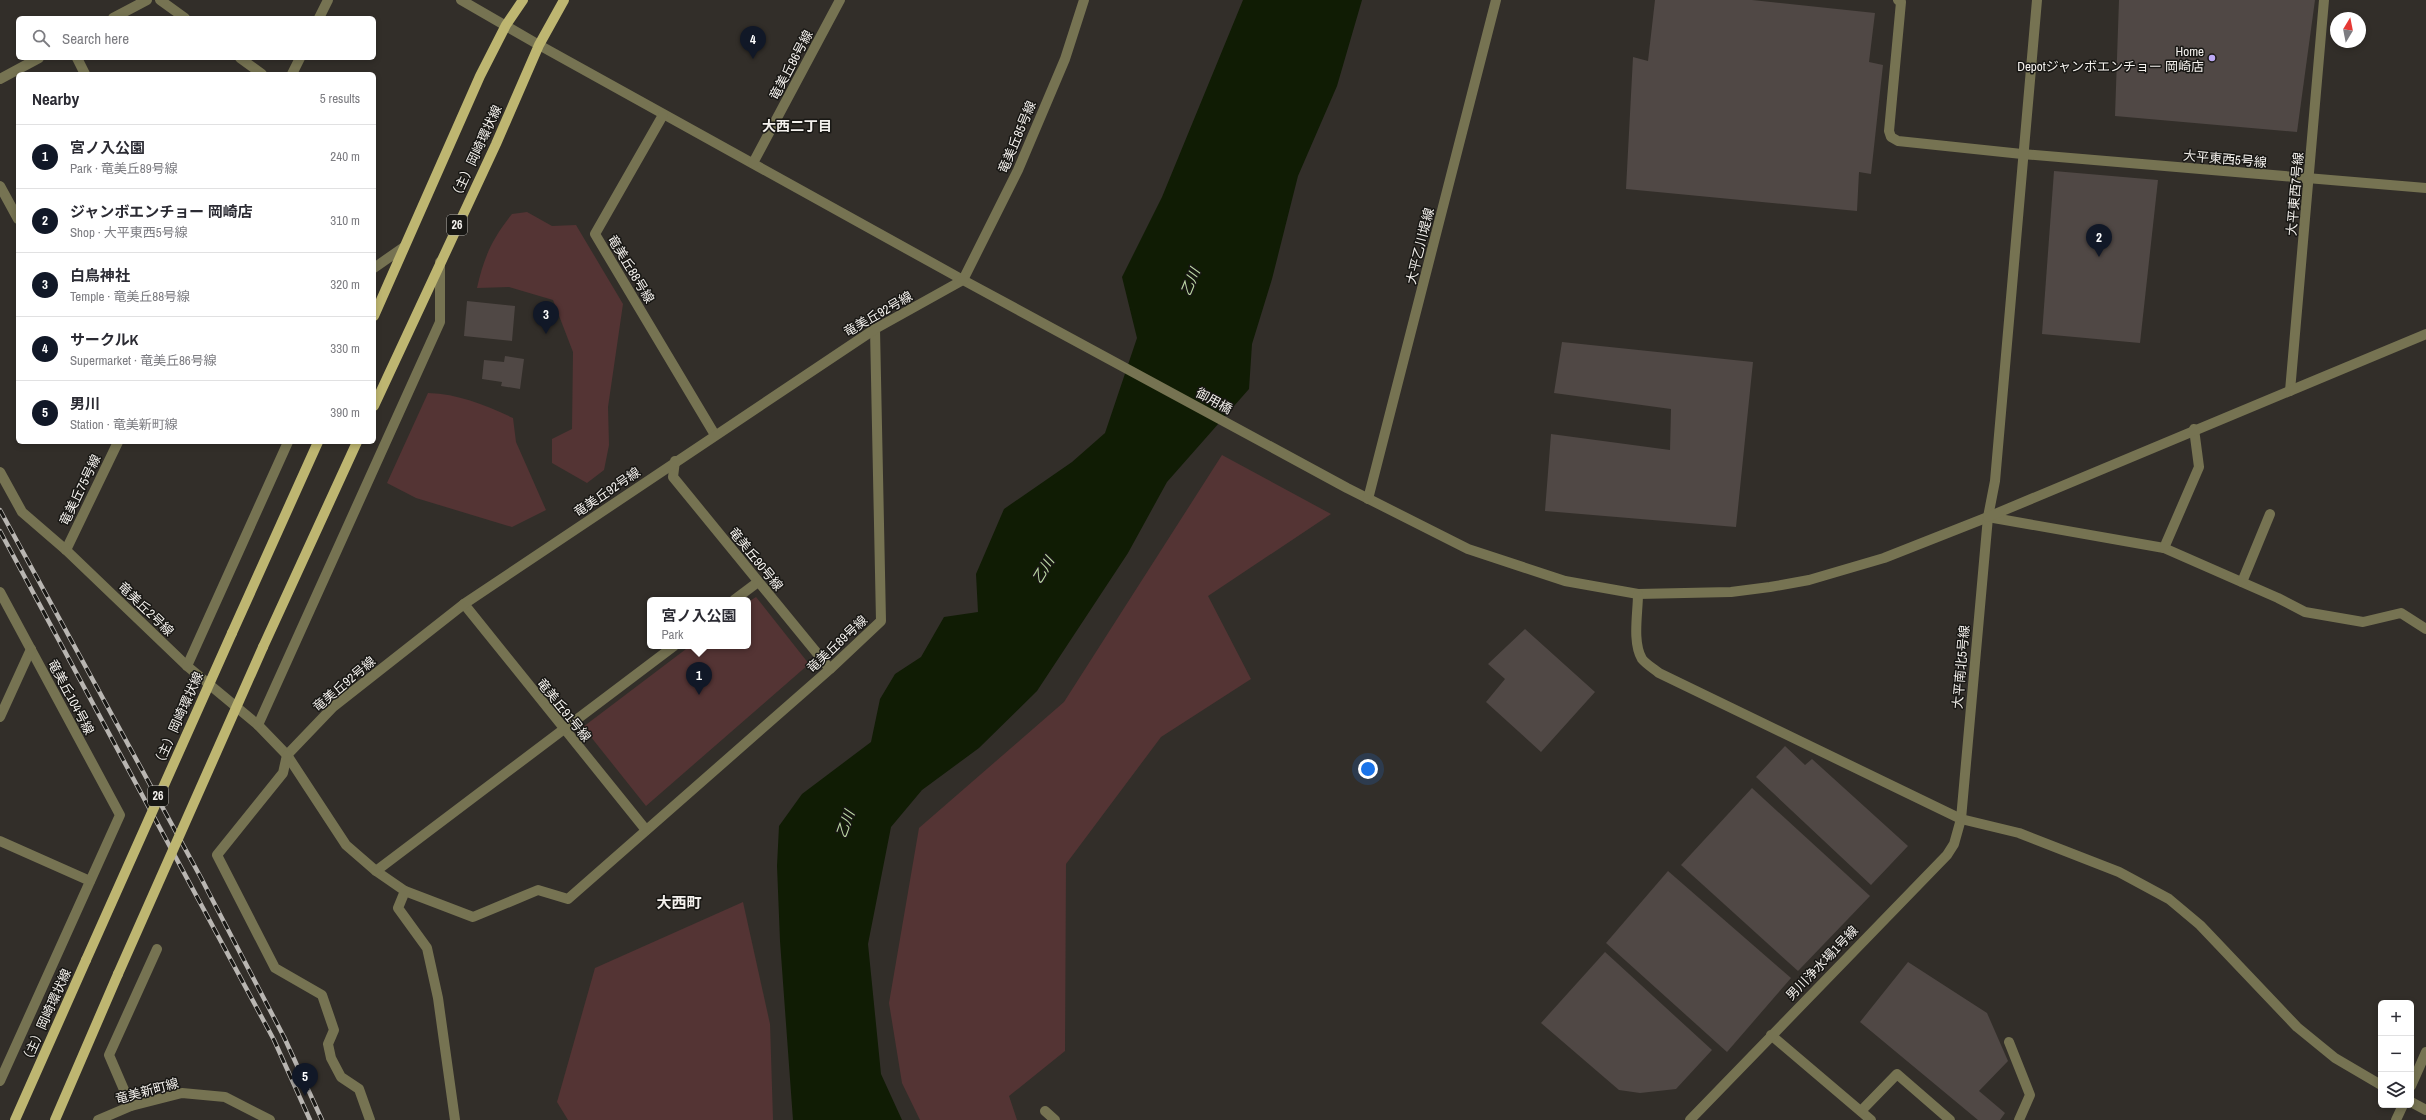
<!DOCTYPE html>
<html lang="en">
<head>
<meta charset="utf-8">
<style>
	body { margin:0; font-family:"Archivo Narrow","Noto Sans JP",sans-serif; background:#f7f7f7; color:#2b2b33 }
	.controls { position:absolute; right:12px; bottom:12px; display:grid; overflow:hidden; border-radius:6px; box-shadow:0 2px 6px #0003 }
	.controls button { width:36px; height:36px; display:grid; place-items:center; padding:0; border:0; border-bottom:1px solid #e1e1e2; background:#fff; color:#2b2b33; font:20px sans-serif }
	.compass { position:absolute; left:2330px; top:12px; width:36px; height:36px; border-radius:50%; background:#fff; box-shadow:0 2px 6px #0003; rotate:10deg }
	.you { position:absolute; left:1368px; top:769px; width:14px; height:14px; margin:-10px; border:3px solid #fff; border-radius:50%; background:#1a73e8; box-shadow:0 0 0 6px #1a73e833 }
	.badge { display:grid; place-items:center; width:26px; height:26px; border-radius:50%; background:#111827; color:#fff; font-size:13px; font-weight:700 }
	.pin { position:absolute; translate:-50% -33px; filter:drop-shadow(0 1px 2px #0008) }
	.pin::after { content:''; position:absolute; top:21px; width:14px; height:12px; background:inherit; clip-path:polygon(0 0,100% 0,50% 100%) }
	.popup { position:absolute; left:647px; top:597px; width:104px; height:52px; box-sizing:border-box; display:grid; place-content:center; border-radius:6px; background:#fff; filter:drop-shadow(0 1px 3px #0005); font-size:13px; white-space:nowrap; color:#7c7c81 }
	.popup b { font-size:15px; color:#2b2b33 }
	.popup::after { content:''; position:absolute; left:50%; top:100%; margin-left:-8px; border:8px solid transparent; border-top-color:#fff }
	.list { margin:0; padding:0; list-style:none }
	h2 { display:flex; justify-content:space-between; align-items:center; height:52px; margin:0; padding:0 16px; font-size:17px }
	h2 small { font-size:13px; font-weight:400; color:#7c7c81 }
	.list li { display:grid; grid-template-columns:26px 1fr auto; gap:12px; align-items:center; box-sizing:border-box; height:64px; padding:0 16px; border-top:1px solid #e1e1e2 }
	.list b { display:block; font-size:15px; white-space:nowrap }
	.list p { margin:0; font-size:13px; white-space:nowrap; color:#7c7c81 }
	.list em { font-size:13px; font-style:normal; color:#7c7c81 }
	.icon { flex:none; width:22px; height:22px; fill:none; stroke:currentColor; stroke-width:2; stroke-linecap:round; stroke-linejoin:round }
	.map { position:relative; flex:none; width:2426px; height:1120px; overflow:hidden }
	.search { position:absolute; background:#fff; box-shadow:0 2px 6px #0003; left:16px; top:16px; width:360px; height:44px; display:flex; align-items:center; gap:10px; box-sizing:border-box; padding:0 14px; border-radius:6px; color:#7c7c81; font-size:15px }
	.panel { position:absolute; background:#fff; box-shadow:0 2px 6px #0003; left:16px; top:72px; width:360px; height:372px; border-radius:6px }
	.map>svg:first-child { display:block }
	.green { fill:#543434 }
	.water { fill:#101c04 }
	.building { fill:#504845 }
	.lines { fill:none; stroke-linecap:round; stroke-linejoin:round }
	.minor { stroke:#767352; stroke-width:10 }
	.tertiary { stroke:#767352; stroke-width:10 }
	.primary { stroke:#beb671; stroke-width:10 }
	.rail-casing { stroke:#b9b6b2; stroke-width:4.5 }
	.rail { stroke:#181714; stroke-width:3; stroke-dasharray:9; stroke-linecap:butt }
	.primary-bridge { stroke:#beb671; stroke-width:10 }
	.poi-dot { fill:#bda9f5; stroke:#181714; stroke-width:1.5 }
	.labels { text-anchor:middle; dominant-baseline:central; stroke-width:3; stroke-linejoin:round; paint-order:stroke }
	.shield { fill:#181714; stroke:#b2b0ac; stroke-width:1 }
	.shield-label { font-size:12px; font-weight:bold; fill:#f4f1ed }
	.poi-label { font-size:13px; fill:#f4f1ed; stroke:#181714; text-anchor:end }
	.street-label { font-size:13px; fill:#f4f1ed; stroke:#181714 }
	.neighbourhood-label { font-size:14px; font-weight:bold; fill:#f4f1ed; stroke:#181714 }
	.water-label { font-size:14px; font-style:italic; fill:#bedba6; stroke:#181714 }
	.quarter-label { font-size:15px; font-weight:bold; fill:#f4f1ed; stroke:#181714 }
</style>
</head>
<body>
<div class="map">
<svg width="2426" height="1120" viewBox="0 0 2426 1120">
	<rect width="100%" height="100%" fill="#322e29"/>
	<!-- green -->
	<g class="green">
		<path d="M527,212L552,226L576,225L623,304L608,407L609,445L604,470L587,483L552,463V439L572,429L573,352L553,300L509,287L477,288C484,257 492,239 512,214Z"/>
		<path d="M428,393C459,394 485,405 513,418L516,442L546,510L512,527L416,498L387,483Z"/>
		<path d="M1222,455L1331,514L1208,596L1251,679L1161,737L1066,864L1065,1051L1009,1096L1017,1120H920L902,1083L889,1003L919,828L1064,702Z"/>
		<path d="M756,597L809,664L646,806L583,727L690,646H748V602Z"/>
		<path d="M743,902L770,1024L773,1120H568L557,1102L595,968Z"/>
	</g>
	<!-- water -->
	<path class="water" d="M1243,0H1362L1337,86L1298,176L1272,279L1252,344L1249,389L1167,482L1128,553L1037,691L979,748L922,790L891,827L868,944L881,1074L902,1120H793L780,941L777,866L779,826L802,794L871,742L880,699L895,674L921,657L944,617L978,612L976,574L1004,509L1072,462L1105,433L1137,338L1122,277L1162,197Z"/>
	<!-- building -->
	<g class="building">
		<path d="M1655,0H1752L1875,13L1869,62L1883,65L1871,174L1859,172L1857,211L1626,189L1633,57L1648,61Z"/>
		<path d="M2119,0H2315L2297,132L2115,116Z"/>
		<path d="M2054,171L2158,180L2140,343L2042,334Z"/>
		<path d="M467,301L515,306L512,341L464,336Z"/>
		<path d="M1562,342L1753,362L1736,527L1545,511L1551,434L1670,450L1671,409L1554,393Z"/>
		<path d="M505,356L524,359L520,389L501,386L502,382L482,379L484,360L504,362Z"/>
		<path d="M1525,629L1595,692L1541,752L1486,702L1505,679L1488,664Z"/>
		<path d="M1785,746L1805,765L1812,759L1908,846L1871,885L1756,777Z"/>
		<path d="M1752,788L1870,896L1798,971L1681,865Z"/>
		<path d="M1668,871L1791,978L1727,1052L1606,943Z"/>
		<path d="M1605,952L1712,1050L1676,1089L1640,1093L1619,1090L1541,1023Z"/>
		<path d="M1908,962L1987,1013L2008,1061L1979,1091L2005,1113L2000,1120H1978L1860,1022Z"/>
	</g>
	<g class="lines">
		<!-- minor -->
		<g class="minor">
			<path d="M160,0L185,18"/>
			<path d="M1898,0L1901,2L1889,131L1891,137L1898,141L2022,154L2426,188"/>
			<path d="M113,18L147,0"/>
			<path d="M319,18L328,0"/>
			<path d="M539,45L963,280L1347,488L1468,549L1565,581L1638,594L1731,592L1770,587L1809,580L1884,558L1988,517L2164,548L2278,598L2305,612L2363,622L2401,613L2426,629"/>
			<path d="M77,58L85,74"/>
			<path d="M240,58L262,74"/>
			<path d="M292,74L300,58"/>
			<path d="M0,79L39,58"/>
			<path d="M663,115L595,234L715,435"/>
			<path d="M753,163L840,0"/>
			<path d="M0,186L18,219"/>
			<path d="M374,268L404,247"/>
			<path d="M2290,391L2324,0"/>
			<path d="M675,461L673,477L830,669"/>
			<path d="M0,472L22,512L66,550L187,666L258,725L287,755L346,845L376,871L405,891L473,917L538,890L568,899L830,669L881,621L875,329"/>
			<path d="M1368,499L1496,0"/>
			<path d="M2164,548L2199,467L2194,429"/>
			<path d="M66,550L118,442"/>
			<path d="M2242,582L2270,514"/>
			<path d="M0,592L120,815L0,1081"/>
			<path d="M734,600L758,582"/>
			<path d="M464,604L646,830"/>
			<path d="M187,666L288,442"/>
			<path d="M0,717L31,649"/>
			<path d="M258,725L440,322V262"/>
			<path d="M287,755L333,707L464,604L875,329L963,280L1018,170L1065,59L1084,0"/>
			<path d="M287,755L283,773L217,855L275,968L322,995L334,1030L328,1044L331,1058L341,1077L359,1089L370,1120"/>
			<path d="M0,841L90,881"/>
			<path d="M376,871L674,646"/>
			<path d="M405,891L398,908L427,948L438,998L455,1120"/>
			<path d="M1771,1035L1871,1120"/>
			<path d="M2009,1042L2030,1095L2019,1120"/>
			<path d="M2411,1086L2426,1052"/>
			<path d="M131,1106L109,1055L157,949"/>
			<path d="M1045,1111L1055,1120"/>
			<path d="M1861,1111L1897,1074L1950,1120"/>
			<path d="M1690,1120L1947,855L1954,844L1961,819L1988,517L1995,481L2037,0"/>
			<path d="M2396,1120L2403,1105"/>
		</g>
		<!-- tertiary -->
		<g class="tertiary">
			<path d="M461,0L539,45"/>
			<path d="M1988,517L2426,334"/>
			<path d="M1638,594C1638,613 1632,642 1642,659C1646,664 1654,669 1659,673L1961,819L2019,833L2119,872L2169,899L2200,925L2297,1027L2335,1058L2381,1085"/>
			<path d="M2411,1102L2426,1110"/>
			<path d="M98,1120L131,1106L182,1093L225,1097L270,1120"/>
		</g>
		<!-- primary -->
		<g class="primary">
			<path d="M374,316L480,76L506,25L523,0"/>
			<path d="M374,406L496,144L539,45L564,0"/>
			<path d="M232,633L318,442"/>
			<path d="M263,647L357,442"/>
			<path d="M15,1120L86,960"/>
			<path d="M55,1120L118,974"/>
		</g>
		<defs>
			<g id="rail">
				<path d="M0,510L200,876L284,1037L322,1120"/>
				<path d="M0,531L274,1040L310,1120"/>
			</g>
		</defs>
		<!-- rail casing -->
		<use href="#rail" class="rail-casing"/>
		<!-- rail -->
		<use href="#rail" class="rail"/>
		<!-- primary-bridge -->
		<g class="primary-bridge">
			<path d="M86,960L232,633"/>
			<path d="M118,974L263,647"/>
		</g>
	</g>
	<!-- markers -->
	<circle class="poi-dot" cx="2212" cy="58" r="4"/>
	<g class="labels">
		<!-- shield labels -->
		<g class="shield">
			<rect x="447" y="215" width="20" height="20" rx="3"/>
			<rect x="148" y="786" width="20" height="20" rx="3"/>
		</g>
		<g class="shield-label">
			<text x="457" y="225">26</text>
			<text x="158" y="796">26</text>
		</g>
		<!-- poi labels -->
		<g class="poi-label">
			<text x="2204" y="51">Home<tspan x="2204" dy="15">Depotジャンボエンチョー 岡崎店</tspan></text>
		</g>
		<!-- street labels -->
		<g class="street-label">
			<text transform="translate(791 65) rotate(-62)">竜美丘86号線</text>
			<text transform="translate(1017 137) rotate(-67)">竜美丘85号線</text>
			<text transform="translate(476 153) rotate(-65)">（主）岡崎環状線</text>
			<text transform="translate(2225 159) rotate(5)">大平東西5号線</text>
			<text transform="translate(2295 194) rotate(-85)">大平東西7号線</text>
			<text transform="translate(1420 246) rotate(-76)">大平乙川堤線</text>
			<text transform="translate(631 269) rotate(59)">竜美丘88号線</text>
			<text transform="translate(878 314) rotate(-30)">竜美丘92号線</text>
			<text transform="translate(1214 401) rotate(29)">御用橋</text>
			<text transform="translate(80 490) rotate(-64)">竜美丘75号線</text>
			<text transform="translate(607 492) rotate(-34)">竜美丘92号線</text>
			<text transform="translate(756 559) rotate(51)">竜美丘90号線</text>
			<text transform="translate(146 609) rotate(44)">竜美丘2号線</text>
			<text transform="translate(837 644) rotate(-43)">竜美丘89号線</text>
			<text transform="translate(1961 667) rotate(-85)">大平南北5号線</text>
			<text transform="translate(344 684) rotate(-40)">竜美丘92号線</text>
			<text transform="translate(71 697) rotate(62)">竜美丘104号線</text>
			<text transform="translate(564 710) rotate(51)">竜美丘91号線</text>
			<text transform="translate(178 720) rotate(-66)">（主）岡崎環状線</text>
			<text transform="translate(1822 963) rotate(-46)">男川浄水場1号線</text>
			<text transform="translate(46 1017) rotate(-66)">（主）岡崎環状線</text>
			<text transform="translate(147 1091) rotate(-15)">竜美新町線</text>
		</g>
		<!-- neighbourhood labels -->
		<g class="neighbourhood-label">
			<text x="797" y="126">大西二丁目</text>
		</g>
		<!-- water labels -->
		<g class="water-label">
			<text transform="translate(1190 282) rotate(-68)">乙川</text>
			<text transform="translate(1043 570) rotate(-59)">乙川</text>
			<text transform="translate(845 824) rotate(-70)">乙川</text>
		</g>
		<!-- quarter labels -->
		<g class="quarter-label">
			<text x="679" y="902">大西町</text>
		</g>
	</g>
</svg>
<div class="controls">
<button>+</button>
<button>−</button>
<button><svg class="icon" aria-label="layers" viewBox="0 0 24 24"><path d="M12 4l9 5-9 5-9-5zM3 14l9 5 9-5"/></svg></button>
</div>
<svg class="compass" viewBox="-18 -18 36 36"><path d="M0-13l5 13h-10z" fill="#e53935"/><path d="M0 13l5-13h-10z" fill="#7c7c81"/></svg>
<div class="you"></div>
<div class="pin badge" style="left:699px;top:695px">1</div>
<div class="popup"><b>宮ノ入公園</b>Park</div>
<div class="pin badge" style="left:2099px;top:257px">2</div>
<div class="pin badge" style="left:546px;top:334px">3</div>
<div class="pin badge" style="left:753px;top:59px">4</div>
<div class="pin badge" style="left:305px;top:1096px">5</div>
<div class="search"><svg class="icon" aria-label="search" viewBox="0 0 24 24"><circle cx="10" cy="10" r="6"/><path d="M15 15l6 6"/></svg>Search here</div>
<section class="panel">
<h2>Nearby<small>5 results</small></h2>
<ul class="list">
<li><span class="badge">1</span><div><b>宮ノ入公園</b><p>Park · 竜美丘89号線</p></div><em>240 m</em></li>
<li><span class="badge">2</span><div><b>ジャンボエンチョー 岡崎店</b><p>Shop · 大平東西5号線</p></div><em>310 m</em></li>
<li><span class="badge">3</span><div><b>白鳥神社</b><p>Temple · 竜美丘88号線</p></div><em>320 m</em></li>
<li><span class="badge">4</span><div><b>サークルK</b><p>Supermarket · 竜美丘86号線</p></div><em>330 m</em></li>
<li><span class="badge">5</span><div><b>男川</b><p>Station · 竜美新町線</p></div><em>390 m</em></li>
</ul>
</section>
</div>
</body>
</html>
